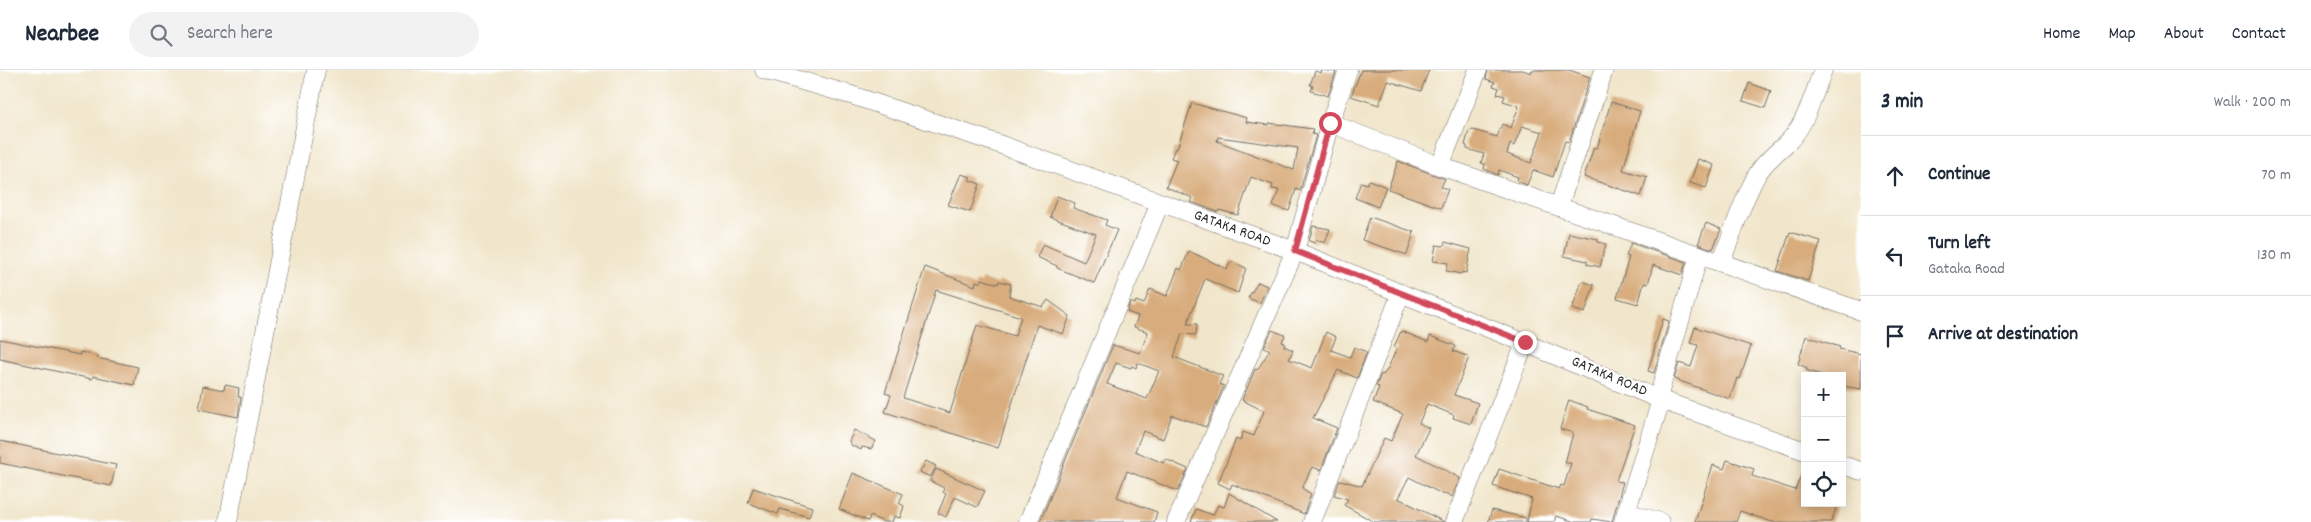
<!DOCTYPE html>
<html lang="en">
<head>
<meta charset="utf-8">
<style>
	body { margin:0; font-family:Dekko,sans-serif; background:#f2f2f3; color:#1f2937 }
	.controls { position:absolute; right:15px; bottom:15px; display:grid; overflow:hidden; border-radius:0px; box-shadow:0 2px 12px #0003 }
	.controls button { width:45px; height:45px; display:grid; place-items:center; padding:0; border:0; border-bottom:1px solid #e0e1e3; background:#fff; color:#1f2937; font:25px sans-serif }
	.stop { position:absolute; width:15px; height:15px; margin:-11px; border:4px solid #d1495b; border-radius:50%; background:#fff }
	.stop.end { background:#d1495b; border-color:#fff; box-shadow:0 1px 5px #0008 }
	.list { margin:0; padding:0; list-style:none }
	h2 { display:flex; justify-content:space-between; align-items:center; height:65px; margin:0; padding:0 20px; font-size:21px }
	h2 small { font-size:16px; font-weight:400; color:#747a83 }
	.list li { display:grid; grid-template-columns:32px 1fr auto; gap:15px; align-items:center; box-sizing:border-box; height:80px; padding:0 20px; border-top:1px solid #e0e1e3 }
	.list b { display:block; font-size:19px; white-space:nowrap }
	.list p { margin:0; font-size:16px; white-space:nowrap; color:#747a83 }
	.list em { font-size:16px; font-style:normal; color:#747a83 }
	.icon { flex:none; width:28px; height:28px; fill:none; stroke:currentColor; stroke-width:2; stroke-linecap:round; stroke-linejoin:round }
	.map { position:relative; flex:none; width:1861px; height:452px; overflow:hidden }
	header { display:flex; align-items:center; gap:30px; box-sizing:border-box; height:70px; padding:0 25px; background:#fff; border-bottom:1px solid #e0e1e3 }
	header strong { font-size:24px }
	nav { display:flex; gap:28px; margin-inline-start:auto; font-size:18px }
	.search { width:350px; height:45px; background:#f2f2f3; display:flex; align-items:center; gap:12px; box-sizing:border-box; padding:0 18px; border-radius:28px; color:#747a83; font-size:19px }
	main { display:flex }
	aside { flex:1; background:#fff }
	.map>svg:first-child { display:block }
	.building { fill:#d8ac7b; fill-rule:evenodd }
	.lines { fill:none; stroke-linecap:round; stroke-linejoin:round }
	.minor-casing { stroke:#706c63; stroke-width:19 }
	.minor { stroke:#fff; stroke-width:18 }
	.route { stroke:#d1495b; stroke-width:6 }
	.labels { text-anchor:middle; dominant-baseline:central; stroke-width:4; stroke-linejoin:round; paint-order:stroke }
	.street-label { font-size:15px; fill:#2b2b2b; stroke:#fff }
</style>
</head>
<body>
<header>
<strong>Nearbee</strong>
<div class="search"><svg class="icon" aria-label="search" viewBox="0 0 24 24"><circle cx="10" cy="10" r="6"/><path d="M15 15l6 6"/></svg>Search here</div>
<nav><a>Home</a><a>Map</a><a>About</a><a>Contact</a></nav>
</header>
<main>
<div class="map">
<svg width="1861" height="452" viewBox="0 0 1861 452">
	<rect width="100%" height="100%" fill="#fff"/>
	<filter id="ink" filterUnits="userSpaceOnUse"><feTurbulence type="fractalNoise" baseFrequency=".02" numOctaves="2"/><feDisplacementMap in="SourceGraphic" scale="10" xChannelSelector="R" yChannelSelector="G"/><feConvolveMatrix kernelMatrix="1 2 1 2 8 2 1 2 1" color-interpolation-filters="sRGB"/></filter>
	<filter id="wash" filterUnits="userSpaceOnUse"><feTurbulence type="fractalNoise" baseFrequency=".0096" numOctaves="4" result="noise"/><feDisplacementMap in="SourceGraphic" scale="20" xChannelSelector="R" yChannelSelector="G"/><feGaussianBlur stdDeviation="1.12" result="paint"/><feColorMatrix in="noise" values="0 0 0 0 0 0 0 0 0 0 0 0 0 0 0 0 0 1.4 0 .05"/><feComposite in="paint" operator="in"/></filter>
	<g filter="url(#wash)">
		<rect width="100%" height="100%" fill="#f1e6cb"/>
		<g id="blocks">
			<!-- building -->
			<g class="building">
				<path d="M1322,0L1336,2L1328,26L1311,21L1313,16L1310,15L1315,1L1321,3Z"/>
				<path d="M1361,0H1429L1421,21L1388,11L1379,35L1351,26Z"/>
				<path d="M1488,0H1523L1531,3L1532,0H1569L1590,7L1569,72L1565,71L1553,107L1533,100L1527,115L1517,111L1518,107L1499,100L1498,105L1484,99L1485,94L1481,93L1484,84L1467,79V76L1465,75L1469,61L1473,60L1497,67L1502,54L1511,58L1519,36L1503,31L1505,26L1497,24L1499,18L1493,16L1495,12L1486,9ZM1522,56L1542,62L1531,93L1507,84L1510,74L1514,76Z"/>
				<path d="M1749,13L1771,21L1765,38L1743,31Z"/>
				<path d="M1611,32L1640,41L1623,100L1647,107L1641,126L1584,107L1594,77L1597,78Z"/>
				<path d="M1192,33L1247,48L1246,52L1269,55V53L1313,59L1312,64L1316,65L1300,121L1296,119L1289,141L1273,136L1279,120L1272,119L1273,115L1251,107L1238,145L1219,140L1218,142L1191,132L1193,128L1166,117L1177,90L1171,88L1175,78L1177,79ZM1218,67L1298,78L1294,100L1217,71Z"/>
				<path d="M1698,89L1714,95L1706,118L1690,113Z"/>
				<path d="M1398,91L1445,109L1441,117L1448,119L1441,138L1388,119Z"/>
				<path d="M961,104L971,107L969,110L980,114L970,142L948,135Z"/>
				<path d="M1369,110L1386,117L1378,137L1355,128L1361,112L1367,114Z"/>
				<path d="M1057,126L1075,133L1073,138L1107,150L1105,155L1117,160L1094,213L1057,198V196L1037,187L1043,174L1084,192L1096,164L1050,147Z"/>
				<path d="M1370,147L1414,162L1407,185L1362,170Z"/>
				<path d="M1706,153L1721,159L1713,179L1698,174Z"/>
				<path d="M1313,156L1330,159L1325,173L1316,170L1315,173L1309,171Z"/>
				<path d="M1790,162L1821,171L1808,211L1777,201Z"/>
				<path d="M1569,163L1598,169V172L1606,174L1600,197L1587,194V191L1564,186Z"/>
				<path d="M1445,172L1471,179L1466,203L1462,202L1461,204L1446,201L1448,193L1433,191L1436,175L1444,176Z"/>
				<path d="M1631,173L1686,192L1682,205L1653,195L1648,214L1644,213L1638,234L1617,228L1629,187L1626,186Z"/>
				<path d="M1189,181L1227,199L1231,191L1246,198L1238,223L1205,209L1187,254H1197L1196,265L1182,264L1174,287L1223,306L1219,314L1224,316L1206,357L1172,345L1163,369L1143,361L1135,381L1163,393L1165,389L1188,399L1178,421L1127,401L1117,427L1157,442L1154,452H1040L1113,275L1140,283L1148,262L1134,257L1138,246L1127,242L1130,232L1135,234L1136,231L1144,234L1150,219L1167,226L1178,198L1181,200ZM1116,293L1131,298L1132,296L1136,298L1138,293L1159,301L1147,329L1107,314Z"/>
				<path d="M925,197L975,216L976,211L981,213L982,209L998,214L999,211L1011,214L1009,226L1043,237L1048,230L1070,246L1063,264L1037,255L998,378L885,342L891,325L885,323ZM936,220L1021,247L1015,266L977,255L950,343L903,328Z"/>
				<path d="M1582,211L1594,215L1585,243L1572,239Z"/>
				<path d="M1258,212L1267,216L1260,233L1248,228Z"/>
				<path d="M1663,249L1669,251L1654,303L1648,301Z"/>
				<path d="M1695,257L1751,276L1740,309L1737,308L1730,329L1674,309L1679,293L1691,297L1698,275L1690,273Z"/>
				<path d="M1272,260L1285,265L1282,272L1285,273L1284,276L1293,280L1289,289L1312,298L1326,262L1336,267L1331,280L1350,287L1354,277L1367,282L1357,308L1338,300L1313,348L1337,358L1321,400L1312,397L1302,418L1311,424L1304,444L1232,414L1230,419L1218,413L1236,369L1240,371L1243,362L1254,366L1264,341L1242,330L1255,299L1257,300L1270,280L1264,277Z"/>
				<path d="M1401,261L1428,272L1430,266L1456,276L1453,281L1469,287L1454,325L1478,333L1471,354L1453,348L1454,345L1427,334L1419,353L1429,358L1416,385L1460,408L1452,427L1445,423L1444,425L1409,407L1398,428L1444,452H1374L1344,435L1348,429L1334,425L1340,410L1362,416L1384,368L1391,371L1403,344L1373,332L1379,317L1376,316L1381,304L1383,305L1387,300L1397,278L1394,277Z"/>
				<path d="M1806,266L1840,277L1839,279L1861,284V319L1842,316V306H1824L1806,300L1807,298L1798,294Z"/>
				<path d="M0,269L80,285V282L98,286L97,288L138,297L134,315L93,306L92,309L0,289Z"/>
				<path d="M225,315L239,318L238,327H241L238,347L199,339L203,316L224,320Z"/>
				<path d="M1569,330L1588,337L1587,339L1635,355L1616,411L1623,412L1612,452L1592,449L1591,452H1575L1556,446L1554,452H1527L1532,429L1493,416L1499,399L1559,419L1561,415L1564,416L1571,393H1565L1573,363L1560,359Z"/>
				<path d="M854,360L876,371L871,379L862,377L861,380L851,375V373L849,372Z"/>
				<path d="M0,371L116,395L111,416L0,393Z"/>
				<path d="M1727,390L1754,399L1752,406L1795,420L1805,396V433H1838L1831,452H1772L1740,441L1736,452H1695L1713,395L1724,399Z"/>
				<path d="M926,391L936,396L930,407L920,402Z"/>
				<path d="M936,399L985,421L977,437L955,427L946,447L938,443L946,424L943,422L944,418L930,411Z"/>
				<path d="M853,403L903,424L899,433L904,436L900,448L894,446L892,452H884L870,446L868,451L839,439Z"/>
				<path d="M753,418L812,437L809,447L780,439L778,444L748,433Z"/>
				<path d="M1229,423L1277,452H1191L1196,439L1213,445L1218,435L1224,437Z"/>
				<path d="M1492,440L1526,448V452H1488Z"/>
			</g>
		</g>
	</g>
	<g filter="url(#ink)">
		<use href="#blocks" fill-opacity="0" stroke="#706c63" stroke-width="1"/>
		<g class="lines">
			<defs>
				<g id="minor">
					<path d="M764,0L851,25L996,73L1295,181L1525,273L1661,330L1805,381"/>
					<path d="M1330,53L1440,96L1861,241"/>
					<path d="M1440,96L1478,0"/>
					<path d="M1559,136L1604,0"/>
					<path d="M1721,192C1733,163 1742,130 1758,103C1767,89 1779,81 1790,70C1807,52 1814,22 1823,0"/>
					<path d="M1658,328L1699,185"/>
					<path d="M1842,395L1861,401"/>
					<path d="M1626,442L1660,452"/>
					<path d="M228,452L316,0"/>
					<path d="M1028,452L1160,133"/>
					<path d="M1176,452L1295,181L1330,53L1348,0"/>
					<path d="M1312,452L1401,223"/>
					<path d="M1454,452L1525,273"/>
					<path d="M1623,452L1661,330"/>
				</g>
			</defs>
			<!-- minor casing -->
			<use href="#minor" class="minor-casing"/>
			<!-- minor -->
			<use href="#minor" class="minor"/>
		</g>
	</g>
	<g class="lines" filter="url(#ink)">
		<!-- route -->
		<path class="route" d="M1330,53L1295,181L1525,272"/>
	</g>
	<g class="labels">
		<!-- street labels -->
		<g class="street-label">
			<text transform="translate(1232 159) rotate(20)">GATAKA ROAD</text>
			<text transform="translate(1609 307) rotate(23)">GATAKA ROAD</text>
		</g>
	</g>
</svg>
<div class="controls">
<button>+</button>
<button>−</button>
<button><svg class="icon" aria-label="locate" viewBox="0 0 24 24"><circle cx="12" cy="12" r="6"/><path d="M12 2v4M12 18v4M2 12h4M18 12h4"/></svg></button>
</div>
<div class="stop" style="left:1330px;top:53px"></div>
<div class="stop end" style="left:1525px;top:272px"></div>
</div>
<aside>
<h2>3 min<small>Walk · 200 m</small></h2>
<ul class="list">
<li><svg class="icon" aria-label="ahead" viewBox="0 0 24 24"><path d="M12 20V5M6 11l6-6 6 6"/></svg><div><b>Continue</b></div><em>70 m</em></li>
<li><svg class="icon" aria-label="left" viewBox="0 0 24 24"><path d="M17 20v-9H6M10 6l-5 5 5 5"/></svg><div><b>Turn left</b><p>Gataka Road</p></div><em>130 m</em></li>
<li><svg class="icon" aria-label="arrive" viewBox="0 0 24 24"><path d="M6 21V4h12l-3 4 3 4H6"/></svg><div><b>Arrive at destination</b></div></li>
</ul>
</aside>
</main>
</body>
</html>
